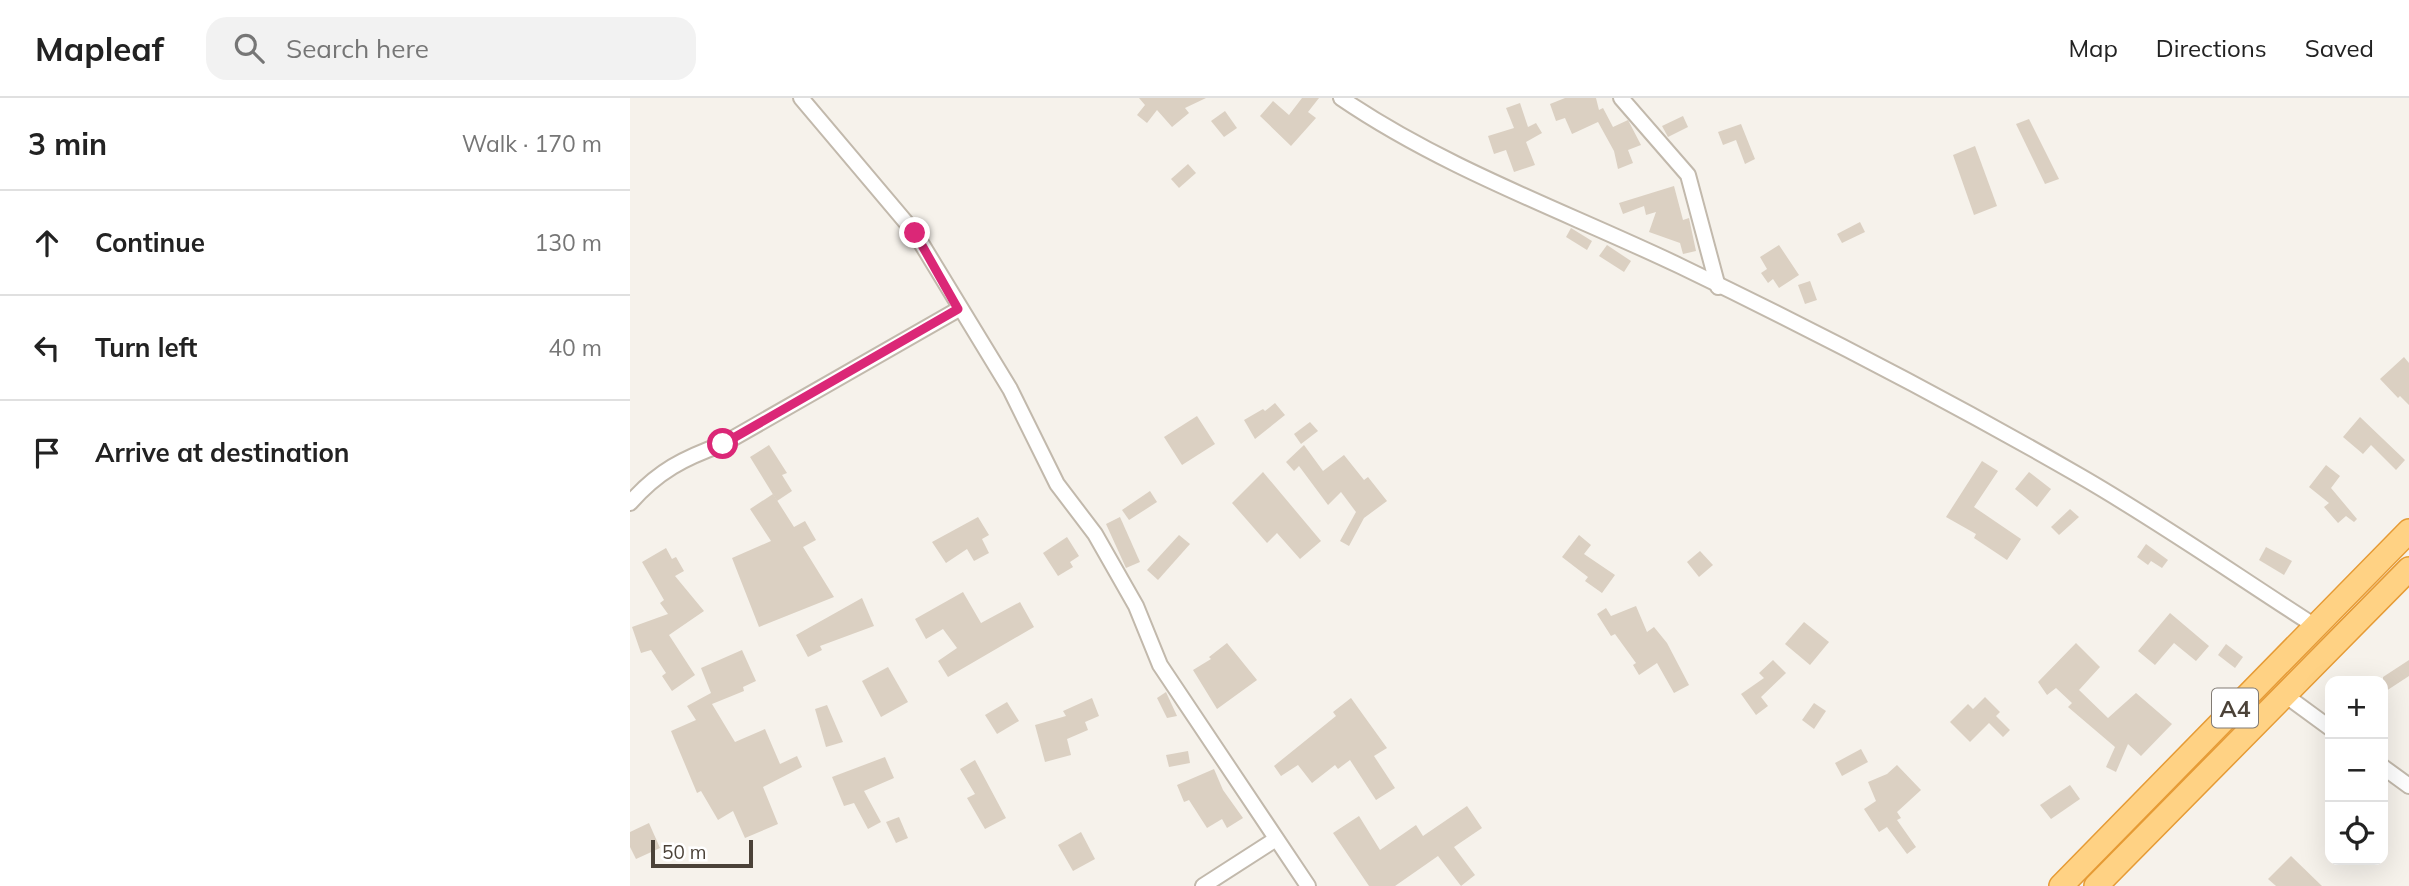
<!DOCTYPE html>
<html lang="en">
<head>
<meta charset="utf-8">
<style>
	body { margin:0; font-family:Mulish,sans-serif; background:#f2f2f2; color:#222 }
	.controls { position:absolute; right:21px; bottom:21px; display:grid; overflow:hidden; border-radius:14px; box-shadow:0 7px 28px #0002 }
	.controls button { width:63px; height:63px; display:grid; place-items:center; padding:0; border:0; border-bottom:2px solid #e0e0e0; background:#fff; color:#222; font:35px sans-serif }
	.scale { position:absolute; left:21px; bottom:18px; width:102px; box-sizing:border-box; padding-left:7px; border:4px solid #4b4238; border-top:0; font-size:19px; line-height:24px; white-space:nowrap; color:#4b4238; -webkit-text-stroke:5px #fff; paint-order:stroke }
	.stop { position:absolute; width:21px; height:21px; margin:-16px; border:5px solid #db2777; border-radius:50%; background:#fff }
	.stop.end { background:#db2777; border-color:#fff; box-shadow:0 2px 7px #0008 }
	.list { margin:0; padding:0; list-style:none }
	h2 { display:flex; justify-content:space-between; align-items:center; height:91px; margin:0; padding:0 28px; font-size:30px }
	h2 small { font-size:23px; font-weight:400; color:#767676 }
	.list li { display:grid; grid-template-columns:46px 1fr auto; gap:21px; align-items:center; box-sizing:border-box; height:105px; padding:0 28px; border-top:2px solid #e0e0e0 }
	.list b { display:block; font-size:26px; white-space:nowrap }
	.list em { font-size:23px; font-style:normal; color:#767676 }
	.icon { flex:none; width:38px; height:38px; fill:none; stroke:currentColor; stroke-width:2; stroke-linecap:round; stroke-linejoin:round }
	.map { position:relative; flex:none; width:1779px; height:788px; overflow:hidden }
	header { display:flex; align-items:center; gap:42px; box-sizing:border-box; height:98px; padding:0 35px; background:#fff; border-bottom:2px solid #e0e0e0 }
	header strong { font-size:33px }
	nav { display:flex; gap:38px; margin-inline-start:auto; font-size:24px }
	.search { width:490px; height:63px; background:#f2f2f2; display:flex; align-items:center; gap:18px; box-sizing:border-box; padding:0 24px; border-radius:21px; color:#767676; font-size:26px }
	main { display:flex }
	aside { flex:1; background:#fff }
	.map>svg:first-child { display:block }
	.building { fill:#dbd0c2 }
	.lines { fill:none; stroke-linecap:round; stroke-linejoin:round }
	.minor-casing { stroke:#c2b9ac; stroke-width:18 }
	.trunk-casing { stroke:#e69b35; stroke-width:26 }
	.minor { stroke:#fff; stroke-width:14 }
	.trunk { stroke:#ffd284; stroke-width:23 }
	.route { stroke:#db2777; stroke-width:9 }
	.labels { text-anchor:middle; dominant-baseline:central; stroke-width:5; stroke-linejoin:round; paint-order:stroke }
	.shield { fill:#fff; stroke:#817b74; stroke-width:2 }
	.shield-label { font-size:23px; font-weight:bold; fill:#4b4238 }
</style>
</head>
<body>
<header>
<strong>Mapleaf</strong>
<div class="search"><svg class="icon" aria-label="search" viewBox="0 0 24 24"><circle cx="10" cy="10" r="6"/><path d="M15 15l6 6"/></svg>Search here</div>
<nav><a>Map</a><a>Directions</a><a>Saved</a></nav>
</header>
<main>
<aside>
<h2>3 min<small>Walk · 170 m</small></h2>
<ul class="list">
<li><svg class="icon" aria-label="ahead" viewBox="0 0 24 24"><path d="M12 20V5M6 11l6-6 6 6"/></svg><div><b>Continue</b></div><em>130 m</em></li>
<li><svg class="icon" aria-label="left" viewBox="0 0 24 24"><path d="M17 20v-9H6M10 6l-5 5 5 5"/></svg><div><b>Turn left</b></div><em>40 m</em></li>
<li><svg class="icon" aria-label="arrive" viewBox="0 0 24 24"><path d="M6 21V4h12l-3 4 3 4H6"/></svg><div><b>Arrive at destination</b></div></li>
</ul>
</aside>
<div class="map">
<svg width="1779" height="788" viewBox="0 0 1779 788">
	<rect width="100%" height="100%" fill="#f6f2eb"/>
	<!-- building -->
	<g class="building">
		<path d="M509,0H576L555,10L559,15L542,29L527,12L517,25L507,17L515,7Z"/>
		<path d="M672,0H689L678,14L686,20L661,48L630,18L643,3L659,17Z"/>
		<path d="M935,0H966L969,12L973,10L983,29L998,22L1011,47L998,52L1003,65L988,71L984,53L968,24L942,36L935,20L926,23L920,6Z"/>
		<path d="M890,5L898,29L906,25L912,35L896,44L905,67L884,74L876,52L864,56L858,38L884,30L876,10Z"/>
		<path d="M595,13L607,30L594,39L581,23Z"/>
		<path d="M1053,18L1058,29L1038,39L1032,28Z"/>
		<path d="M1399,21L1429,81L1415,86L1386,26Z"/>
		<path d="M1111,26L1125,61L1115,66L1106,42L1093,47L1088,34Z"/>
		<path d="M1345,48L1367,108L1344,117L1323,57Z"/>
		<path d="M558,66L566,75L549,90L541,81Z"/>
		<path d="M1044,88L1053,122L1059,120L1066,153L1053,156L1050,145L1019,134L1026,114L1016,117L1014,108L993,116L989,105Z"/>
		<path d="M1230,124L1235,134L1212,145L1207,136Z"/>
		<path d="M941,130L962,143L957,152L936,139Z"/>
		<path d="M977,147L1001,163L994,174L969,158Z"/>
		<path d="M1149,147L1169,177L1149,190L1143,181L1138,185L1131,175L1137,171L1130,159Z"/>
		<path d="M1180,183L1187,202L1175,206L1168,187Z"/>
		<path d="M1774,259L1779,265V307L1770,298L1768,300L1750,281Z"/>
		<path d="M645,305L655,317L625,341L614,322L633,311L635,313Z"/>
		<path d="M567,318L585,346L552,367L534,339Z"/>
		<path d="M1730,319L1775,362L1766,372L1741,347L1733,356L1713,339Z"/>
		<path d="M680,324L688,333L671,346L664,336Z"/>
		<path d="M139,347L157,375L152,377L162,393L147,403L120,359Z"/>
		<path d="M674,347L693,373L714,357L734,382L738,379L757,403L734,420L719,448L710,443L726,414L711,394L698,407L669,368L664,373L656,364Z"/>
		<path d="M1352,363L1368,373L1344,409L1391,441L1377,462L1344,440L1346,436L1316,419Z"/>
		<path d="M1696,367L1710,378L1701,390L1727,421L1724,424L1716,418L1708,425L1694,409L1699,405L1679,389Z"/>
		<path d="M633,374L691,443L670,461L647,435L637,445L602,405Z"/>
		<path d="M1399,374L1421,391L1407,409L1385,391Z"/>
		<path d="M520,393L527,404L499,422L492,412Z"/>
		<path d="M143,396L164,429L175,423L186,442L173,449L204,499L129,529L102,460L141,443L120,411Z"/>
		<path d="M1440,411L1449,419L1429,437L1421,429Z"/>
		<path d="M348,419L359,437L352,441L359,455L344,463L337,451L316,465L302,444Z"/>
		<path d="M490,419L510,464L496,470L476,426Z"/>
		<path d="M549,437L560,446L528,482L517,472Z"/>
		<path d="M949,437L961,447L954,456L985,477L972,495L955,483L958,479L932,459Z"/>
		<path d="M437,439L449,458L440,464L443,469L428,478L413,455Z"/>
		<path d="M1516,446L1538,462L1532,470L1521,463L1518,467L1507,459Z"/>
		<path d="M1636,449L1662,463L1654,477L1629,462Z"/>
		<path d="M36,450L42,461L46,459L54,473L45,478L74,513L39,537L65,577L42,593L32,578L36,575L21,552L11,555L2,529L38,516L30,505L34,502L12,464Z"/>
		<path d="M1070,453L1083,467L1069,479L1057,464Z"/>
		<path d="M333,494L351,525L390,504L404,529L318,579L308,563L327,550L313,531L296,541L285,521Z"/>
		<path d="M232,500L244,528L190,548L192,552L178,559L166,537Z"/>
		<path d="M1006,508L1017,534L1024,529L1037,545L1059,587L1044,595L1027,565L1009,577L1003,567L1006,565L985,536L981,538L967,516L976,510L981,518Z"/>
		<path d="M1540,515L1579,548L1566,563L1544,545L1525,567L1508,553Z"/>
		<path d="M1174,524L1199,544L1180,567L1155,546Z"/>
		<path d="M597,545L627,582L587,611L563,572L581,561L579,559Z"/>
		<path d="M1446,545L1470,569L1449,592L1478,620L1506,595L1542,626L1511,658L1498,646L1486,674L1476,669L1485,649L1438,609L1442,605L1426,590L1417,597L1408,584Z"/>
		<path d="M1596,546L1613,559L1605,570L1588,557Z"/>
		<path d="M112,552L126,583L113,589L114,593L82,606L105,644L135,631L150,666L167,658L172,669L133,689L148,726L115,740L103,713L88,722L71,693L67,695L41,633L66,622L57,608L81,595L71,570Z"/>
		<path d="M1143,562L1156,575L1131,599L1138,608L1126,617L1111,596L1134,580L1129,575Z"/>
		<path d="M1779,562V578L1753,595V579Z"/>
		<path d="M258,569L278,604L251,619L232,583Z"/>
		<path d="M536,594L547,618L537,620L527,600Z"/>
		<path d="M1355,599L1370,614L1366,618L1380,632L1373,639L1359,625L1340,644L1320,624L1338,606L1343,611Z"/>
		<path d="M462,600L469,618L455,624L458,632L437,641L441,657L415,664L405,627L436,618L433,613Z"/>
		<path d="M721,600L757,650L744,658L765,690L746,702L720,662L708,671L705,667L682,685L668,667L651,678L644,668L706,618L703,614Z"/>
		<path d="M377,604L389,623L367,636L355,617Z"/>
		<path d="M1184,605L1196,613L1184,631L1172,622Z"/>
		<path d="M197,607L213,644L196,649L185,611Z"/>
		<path d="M1231,651L1238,664L1212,678L1205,665Z"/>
		<path d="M558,653L560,665L539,669L536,657Z"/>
		<path d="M255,659L264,680L234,693L251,724L238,731L224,705L214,708L202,679Z"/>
		<path d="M345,662L376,720L355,731L337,700L345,696L330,671Z"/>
		<path d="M1267,667L1291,692L1267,714L1271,720L1267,722L1286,749L1277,756L1257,729L1249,734L1234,711L1246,703L1238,684L1257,676Z"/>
		<path d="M584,671L593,692L613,720L597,730L592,721L577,730L559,702L554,704L547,687Z"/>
		<path d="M1440,687L1450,701L1421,721L1410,707Z"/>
		<path d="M837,708L852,730L824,749L845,777L831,788L808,758L765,788H739L703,735L729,718L750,752L786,727L793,738Z"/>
		<path d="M269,719L278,740L266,745L256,724Z"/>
		<path d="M19,725L30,750L6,761L0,749V734Z"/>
		<path d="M451,734L465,761L443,773L428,747Z"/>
		<path d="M1661,758L1692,788H1646L1638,781Z"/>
	</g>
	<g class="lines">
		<defs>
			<g id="minor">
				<path d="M171,0L285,135L380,291L427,386L465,436L506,508L530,567L678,788"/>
				<path d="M711,0C815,71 937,114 1050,168C1185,233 1320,303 1450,378C1530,424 1607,478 1685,528"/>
				<path d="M991,0L1058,77L1088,189"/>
				<path d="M0,405C28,373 54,360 93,346L329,211"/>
				<path d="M1655,597L1700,630"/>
				<path d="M1753,669L1779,688"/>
				<path d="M573,788L646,741"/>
			</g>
			<g id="trunk">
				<path d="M1431,788L1779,433"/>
				<path d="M1466,788L1779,471"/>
			</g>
		</defs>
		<!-- minor casing -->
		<use href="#minor" class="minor-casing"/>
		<!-- trunk casing -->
		<use href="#trunk" class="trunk-casing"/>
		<!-- minor -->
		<use href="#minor" class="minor"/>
		<!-- trunk -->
		<use href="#trunk" class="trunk"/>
	</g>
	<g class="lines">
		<!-- route -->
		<path class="route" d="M93,346L328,211L285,135"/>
	</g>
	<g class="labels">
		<!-- shield labels -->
		<rect class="shield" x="1582" y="590.5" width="46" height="39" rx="5"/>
		<g class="shield-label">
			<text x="1605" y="610">A4</text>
		</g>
	</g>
</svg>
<div class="controls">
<button>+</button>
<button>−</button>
<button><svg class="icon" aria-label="locate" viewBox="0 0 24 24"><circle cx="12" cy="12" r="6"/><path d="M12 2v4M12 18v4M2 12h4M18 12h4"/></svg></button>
</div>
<div class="scale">50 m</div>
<div class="stop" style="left:93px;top:346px"></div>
<div class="stop end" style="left:285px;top:135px"></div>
</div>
</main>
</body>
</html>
